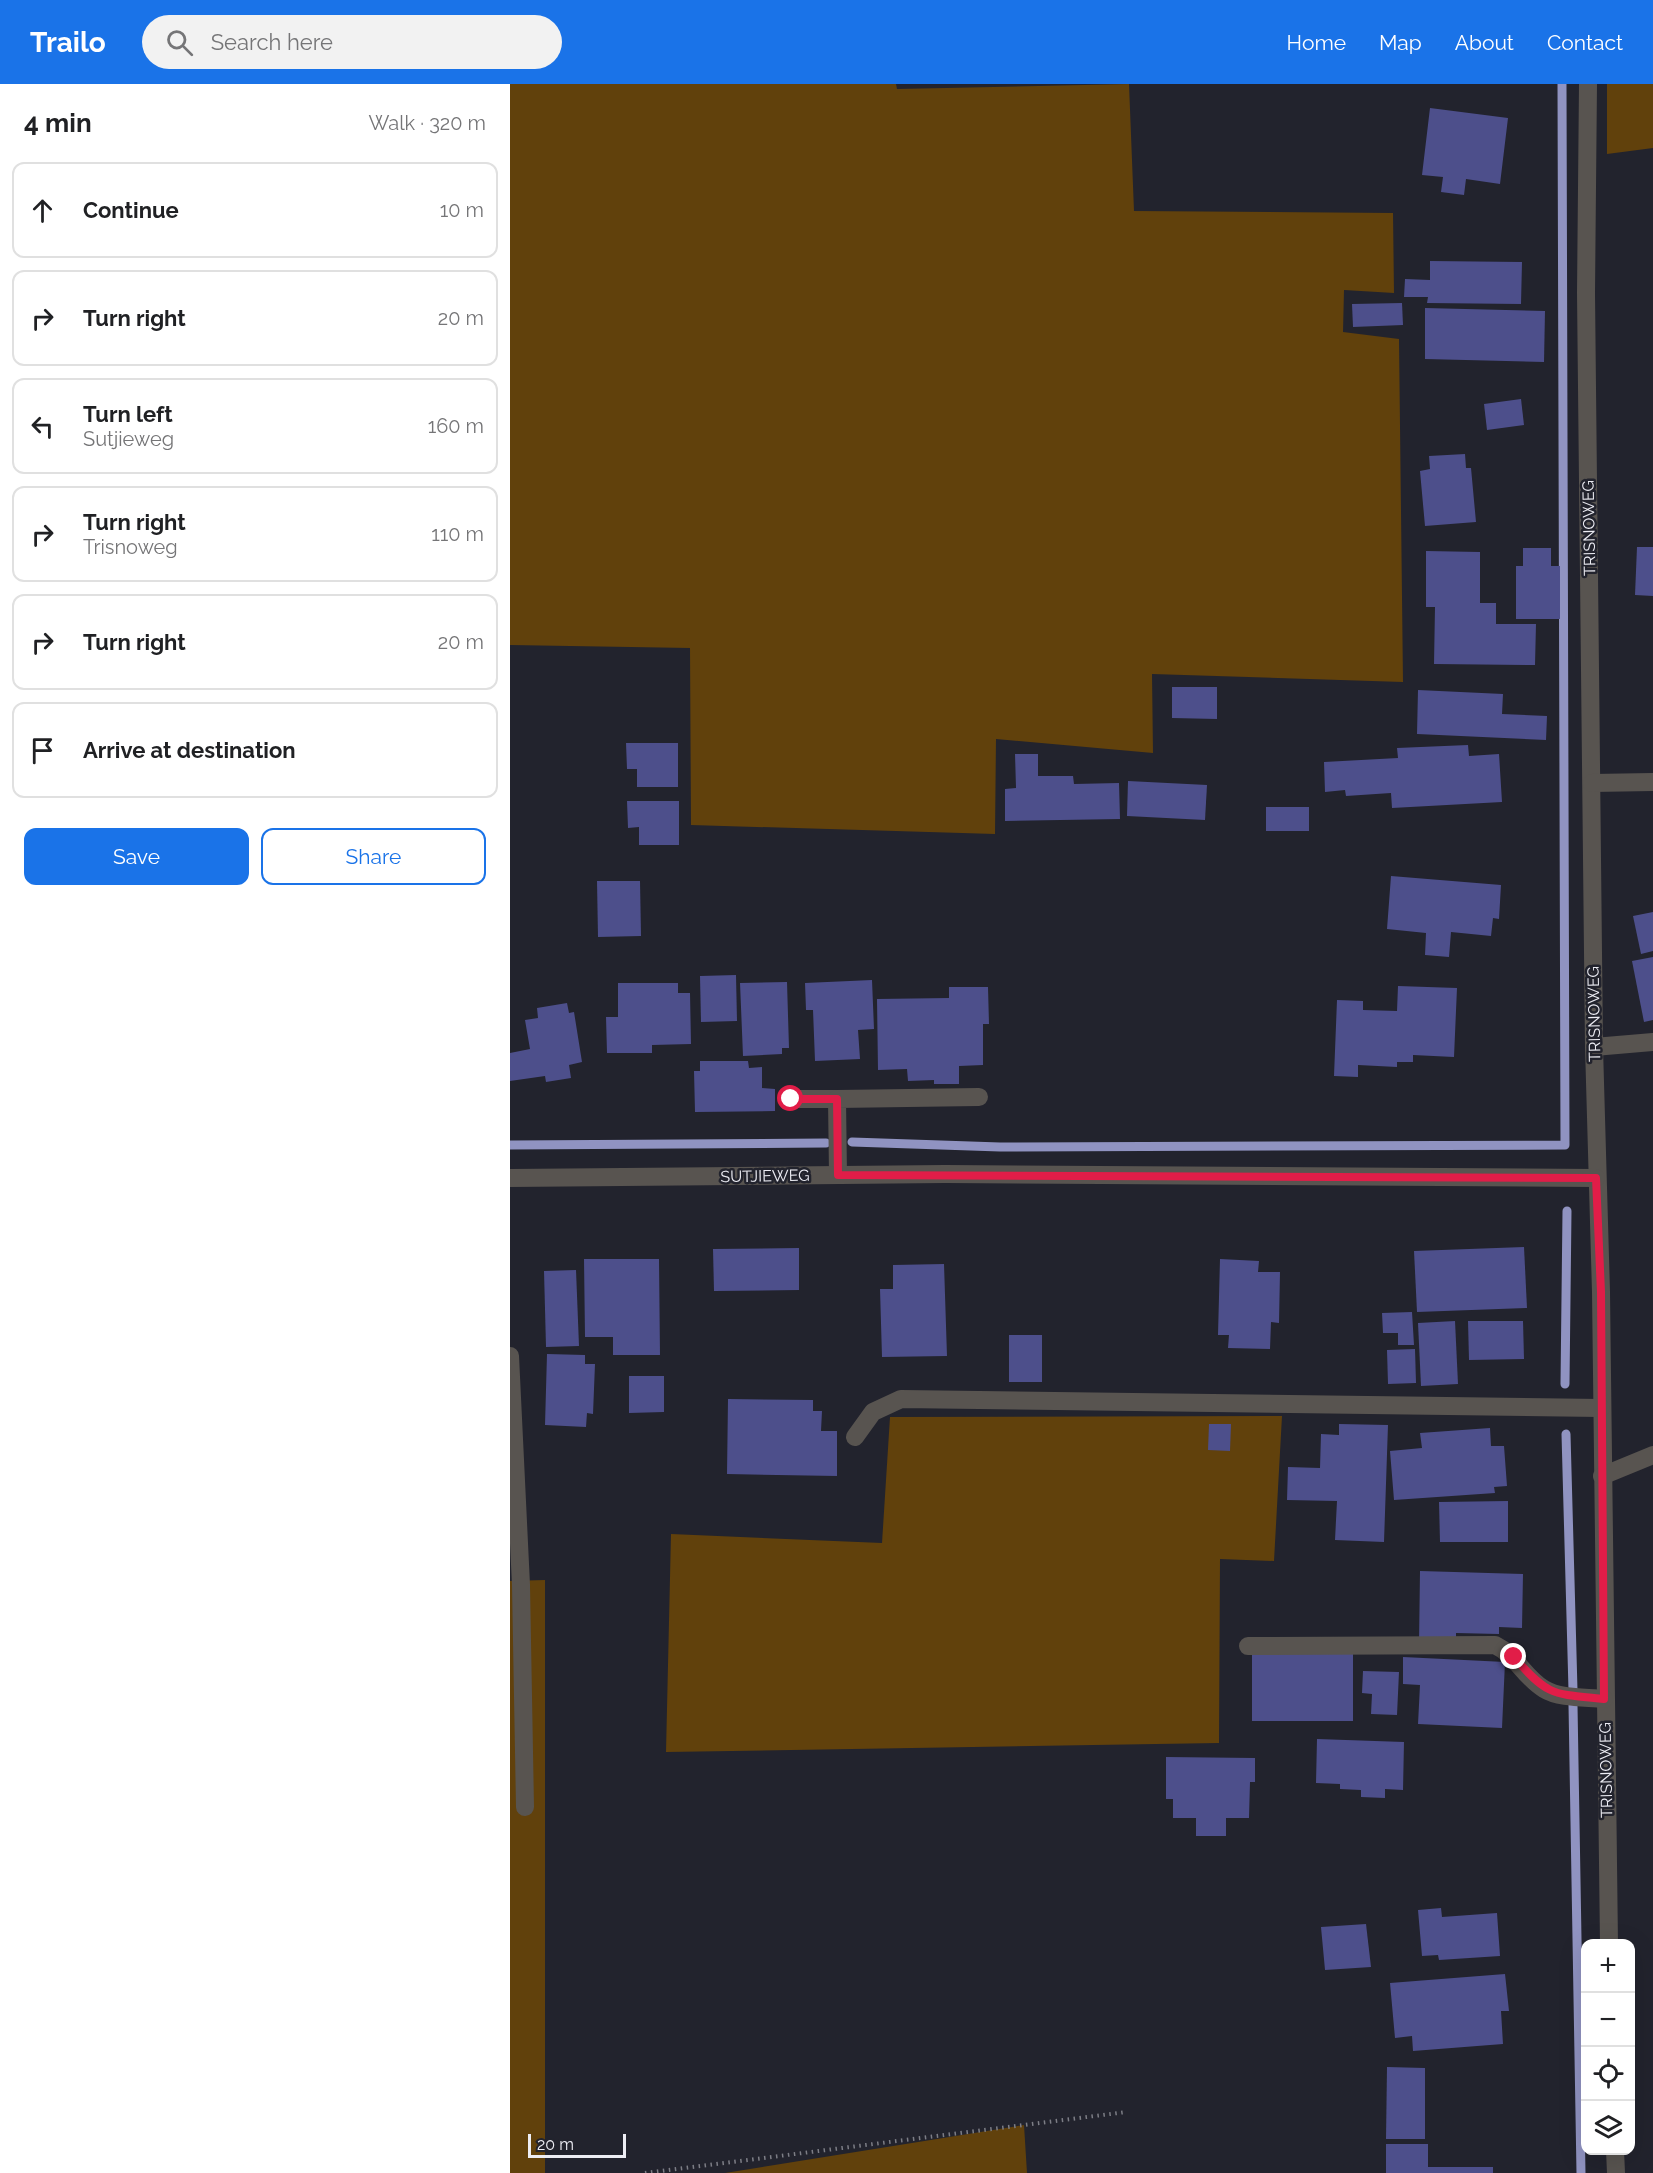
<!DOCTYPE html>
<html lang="en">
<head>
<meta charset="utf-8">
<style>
	body { margin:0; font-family:Raleway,sans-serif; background:#f2f2f2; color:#202124 }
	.controls { position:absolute; right:18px; bottom:18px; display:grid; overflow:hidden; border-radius:12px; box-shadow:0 6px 24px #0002 }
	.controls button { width:54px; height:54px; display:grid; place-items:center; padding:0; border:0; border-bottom:2px solid #e0e0e0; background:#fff; color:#202124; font:30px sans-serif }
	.scale { position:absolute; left:18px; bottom:15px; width:98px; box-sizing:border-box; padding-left:6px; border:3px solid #ededf4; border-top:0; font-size:16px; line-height:21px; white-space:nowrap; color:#ededf4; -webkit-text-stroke:4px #22232d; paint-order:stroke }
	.stop { position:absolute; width:18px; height:18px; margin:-14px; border:4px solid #e11d48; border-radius:50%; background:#fff }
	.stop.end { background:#e11d48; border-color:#fff; box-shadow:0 2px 6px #0008 }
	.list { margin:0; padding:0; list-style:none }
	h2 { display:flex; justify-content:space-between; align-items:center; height:78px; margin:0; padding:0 24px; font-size:26px }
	h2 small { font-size:20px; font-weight:400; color:#757577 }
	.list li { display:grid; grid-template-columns:39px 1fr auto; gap:18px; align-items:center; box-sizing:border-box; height:96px; margin:0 12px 12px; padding:0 12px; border:2px solid #e0e0e0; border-radius:12px }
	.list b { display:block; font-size:22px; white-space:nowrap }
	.list p { margin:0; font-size:20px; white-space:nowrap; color:#757577 }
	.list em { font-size:20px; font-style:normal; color:#757577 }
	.actions { display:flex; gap:12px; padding:18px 24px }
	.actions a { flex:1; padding:14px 0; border:2px solid #1a73e8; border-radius:12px; text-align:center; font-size:21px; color:#1a73e8 }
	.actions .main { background:#1a73e8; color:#fff }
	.icon { flex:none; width:33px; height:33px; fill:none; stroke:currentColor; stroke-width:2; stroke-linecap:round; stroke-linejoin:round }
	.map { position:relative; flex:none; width:1143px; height:2089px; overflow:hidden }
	header { display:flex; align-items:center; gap:36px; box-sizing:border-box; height:84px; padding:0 30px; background:#1a73e8; color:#fff }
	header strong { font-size:28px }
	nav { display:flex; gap:33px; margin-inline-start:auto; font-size:21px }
	.search { width:420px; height:54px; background:#f2f2f2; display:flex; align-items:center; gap:15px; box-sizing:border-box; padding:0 21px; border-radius:33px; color:#757577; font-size:22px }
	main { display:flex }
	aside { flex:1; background:#fff }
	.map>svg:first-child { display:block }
	.green { fill:#61410c }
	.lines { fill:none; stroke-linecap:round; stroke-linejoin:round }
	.stream { stroke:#9093c1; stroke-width:9 }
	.building { fill:#4d4f8b }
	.path { stroke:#7d7e86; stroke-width:4; stroke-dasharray:1.5 4.5; stroke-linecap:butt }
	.minor { stroke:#585450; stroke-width:18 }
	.route { stroke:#e11d48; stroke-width:8 }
	.labels { text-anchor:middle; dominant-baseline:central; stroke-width:5; stroke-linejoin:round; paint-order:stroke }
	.street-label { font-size:16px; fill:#ededf4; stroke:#22232d }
</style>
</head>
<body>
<header>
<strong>Trailo</strong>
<div class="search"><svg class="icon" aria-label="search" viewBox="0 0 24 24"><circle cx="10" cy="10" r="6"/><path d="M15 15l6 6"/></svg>Search here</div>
<nav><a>Home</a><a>Map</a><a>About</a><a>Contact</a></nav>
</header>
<main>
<aside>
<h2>4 min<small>Walk · 320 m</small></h2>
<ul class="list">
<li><svg class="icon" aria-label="ahead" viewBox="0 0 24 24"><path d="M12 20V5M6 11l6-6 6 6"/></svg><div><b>Continue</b></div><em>10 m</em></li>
<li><svg class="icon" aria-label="right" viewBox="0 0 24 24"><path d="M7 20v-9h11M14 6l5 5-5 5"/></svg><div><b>Turn right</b></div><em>20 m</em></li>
<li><svg class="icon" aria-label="left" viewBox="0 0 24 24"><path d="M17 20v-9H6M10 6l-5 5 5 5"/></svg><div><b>Turn left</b><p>Sutjieweg</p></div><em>160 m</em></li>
<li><svg class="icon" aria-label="right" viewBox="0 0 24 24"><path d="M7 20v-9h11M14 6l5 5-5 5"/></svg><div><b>Turn right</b><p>Trisnoweg</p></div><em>110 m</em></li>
<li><svg class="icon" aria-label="right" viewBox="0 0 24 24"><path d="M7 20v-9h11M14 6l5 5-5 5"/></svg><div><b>Turn right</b></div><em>20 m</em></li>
<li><svg class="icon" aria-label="arrive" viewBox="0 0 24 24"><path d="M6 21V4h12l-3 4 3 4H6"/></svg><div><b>Arrive at destination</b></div></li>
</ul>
<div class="actions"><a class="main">Save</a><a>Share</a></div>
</aside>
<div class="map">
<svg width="1143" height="2089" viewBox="0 0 1143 2089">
	<rect width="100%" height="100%" fill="#22232d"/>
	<!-- green -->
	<g class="green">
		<path d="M0,0H386L387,5L619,0L624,127L883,129L884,209L834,206L833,248L889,255L893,598L642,590L643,669L486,655L485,750L181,741L180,564L0,561Z"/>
		<path d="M1097,0H1143V64L1097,70Z"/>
		<path d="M772,1332L764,1477L710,1475L709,1659L156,1668L161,1450L372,1459L380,1333Z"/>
		<path d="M35,1496V2089H0V1497Z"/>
		<path d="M514,2041L517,2089H215Z"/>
	</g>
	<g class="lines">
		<!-- stream -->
		<g class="stream">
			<path d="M342,1058L490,1063L1055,1061L1052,0"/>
			<path d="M0,1061L316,1059"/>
			<path d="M1055,1300L1057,1127"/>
			<path d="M1056,1350L1063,1606"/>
			<path d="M1063,1621L1071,2089"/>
		</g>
	</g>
	<!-- building -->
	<g class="building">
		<path d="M920,24L998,34L990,100L956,95L954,111L931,108L933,93L912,91Z"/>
		<path d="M920,177L1012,178L1011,220L917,219L918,213H894L895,195L920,196Z"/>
		<path d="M892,219L893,241L843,243L842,220Z"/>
		<path d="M915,224L1035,227L1034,278L915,275Z"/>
		<path d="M1011,315L1014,341L977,346L974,320Z"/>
		<path d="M955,370L956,384H961L966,438L915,442L910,387L920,385L919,372Z"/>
		<path d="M1127,463H1143V512L1125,511Z"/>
		<path d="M1013,464H1041V482H1050V535H1006V482H1013Z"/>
		<path d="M916,467L970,468V519H986V540H1026L1025,581L924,580L925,523H916Z"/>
		<path d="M662,603H707V635L662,634Z"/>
		<path d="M908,606L993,610L992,630L1037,632L1036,656L907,650Z"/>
		<path d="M116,659H168V703H127V685H117Z"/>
		<path d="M958,661L959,672L989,670L992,718L882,724L881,709L836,712L835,706L815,708L814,678L888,674L887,664Z"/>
		<path d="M505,670H528V692H563L564,700L609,699L610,735L495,737V705L506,704Z"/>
		<path d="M618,697L697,701L695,736L617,732Z"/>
		<path d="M117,717H169V761H129V743L118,744Z"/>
		<rect x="756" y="723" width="43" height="24"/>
		<path d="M881,792L991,801L989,835L983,834L981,852L941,848L939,873L915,871L916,849L877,845Z"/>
		<path d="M87,797H130L131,852L88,853Z"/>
		<path d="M1143,828V867L1131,870L1123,832Z"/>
		<path d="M1143,873V936L1134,938L1122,877Z"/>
		<path d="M226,891L227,937L191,938L190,892Z"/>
		<path d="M362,896L364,945L348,946L350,975L305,977L303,926H296L295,899Z"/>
		<path d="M277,898L279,964H272V970L233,972L230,899Z"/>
		<path d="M108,899H168V909H180L181,960L142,961V969H97L96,933H108Z"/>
		<path d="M888,902L947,904L944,973L903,971V978H887V983L848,981V993L824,992L827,916L853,917V926L887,927Z"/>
		<path d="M439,903H478L479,940H473V981L449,982V1000H424V996L398,997L397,985L368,986L367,915L439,914Z"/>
		<path d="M57,919L59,929L64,928L72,978L59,981L61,994L36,998L35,992L0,997V969L20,965L15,936L28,934L27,924Z"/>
		<path d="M190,977H238L239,984L252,983V1004L265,1005V1027L185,1028L184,987H190Z"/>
		<path d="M1014,1163L1017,1224L907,1228L904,1167Z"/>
		<path d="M289,1164V1206L204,1207L203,1165Z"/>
		<path d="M74,1175H149L150,1271H103V1253H75Z"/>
		<path d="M710,1175L749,1177L748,1188H770L769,1239L761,1238L760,1265L718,1264L719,1251H708Z"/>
		<path d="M434,1180L437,1272L372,1273L370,1205H383V1181Z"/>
		<path d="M66,1186L69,1262L36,1263L34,1187Z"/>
		<path d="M902,1228L904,1261H888V1249H873L872,1229Z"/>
		<path d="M945,1237L948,1300L911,1302L908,1239Z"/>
		<path d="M958,1237H1013L1014,1275L959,1276Z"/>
		<rect x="499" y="1251" width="33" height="47"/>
		<path d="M905,1265L906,1299L878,1300L877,1266Z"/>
		<path d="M37,1270L75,1271V1280H85L83,1330L77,1329L76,1343L35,1341Z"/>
		<path d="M119,1292H154V1328L119,1329Z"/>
		<path d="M218,1315L303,1316V1327H312L311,1347H327V1392L217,1390Z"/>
		<path d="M699,1340H721L720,1367L698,1366Z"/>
		<path d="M829,1340L878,1341L874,1458L825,1456L827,1417L777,1416L778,1383L810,1384L811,1350L829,1351Z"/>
		<path d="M980,1344L981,1362H994L997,1402L984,1403L985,1409L884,1416L880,1367L912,1364L910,1349Z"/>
		<path d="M998,1417V1458H930L929,1418Z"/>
		<path d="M910,1487L1013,1490L1012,1544L989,1543V1550L946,1549V1561L909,1560Z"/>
		<path d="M742,1566L843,1567V1637H742Z"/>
		<path d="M893,1573L995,1578L992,1644L908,1640L910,1601L893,1600Z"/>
		<path d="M853,1587L889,1588L887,1631L861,1630L862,1610L852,1609Z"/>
		<path d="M807,1655L894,1658L893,1706L875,1705V1714L851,1713V1706L830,1705V1700L806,1699Z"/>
		<path d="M656,1673L745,1674V1698H740L739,1734H716V1752H686V1734H663V1715H656Z"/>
		<path d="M931,1824L932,1833L987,1829L990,1872L929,1876L928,1871L912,1872L908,1826Z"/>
		<path d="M856,1840L861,1883L815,1886L811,1843Z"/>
		<path d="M995,1890L999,1927H991L993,1960L903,1967L902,1952L885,1954L880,1899Z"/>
		<path d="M877,1983L915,1984V2055H876Z"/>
		<path d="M876,2060H918V2083H983V2089H876Z"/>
	</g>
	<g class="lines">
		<!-- path -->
		<path class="path" d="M135,2089L616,2028"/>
		<!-- minor -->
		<g class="minor">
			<path d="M1078,0L1076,209L1084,963L1091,1208L1099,1860"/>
			<path d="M1082,699L1143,698"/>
			<path d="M1084,963L1143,958"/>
			<path d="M281,1015H327"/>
			<path d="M328,1091L327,1015L469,1013"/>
			<path d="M0,1094L435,1090L1086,1094"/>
			<path d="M0,1272L11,1501L15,1723"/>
			<path d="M345,1353L363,1328L391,1315L1091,1324"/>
			<path d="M1092,1392L1143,1371"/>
			<path d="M738,1562L985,1561C1006,1571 1014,1593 1034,1605C1050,1615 1076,1613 1094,1615"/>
			<path d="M1105,2066L1106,2089"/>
		</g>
	</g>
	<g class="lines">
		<!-- route -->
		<path class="route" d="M281,1015H327L328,1091L1086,1094L1091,1208L1094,1615C1044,1610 1038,1613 1004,1573"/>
	</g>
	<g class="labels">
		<!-- street labels -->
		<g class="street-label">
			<text transform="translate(1079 444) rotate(-91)">TRISNOWEG</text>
			<text transform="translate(1084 930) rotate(-91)">TRISNOWEG</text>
			<text transform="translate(255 1092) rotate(-1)">SUTJIEWEG</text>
			<text transform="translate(1096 1686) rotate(-91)">TRISNOWEG</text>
		</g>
	</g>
</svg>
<div class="controls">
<button>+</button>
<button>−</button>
<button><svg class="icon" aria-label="locate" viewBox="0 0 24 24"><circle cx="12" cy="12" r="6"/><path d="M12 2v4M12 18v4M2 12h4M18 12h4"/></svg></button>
<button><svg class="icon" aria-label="layers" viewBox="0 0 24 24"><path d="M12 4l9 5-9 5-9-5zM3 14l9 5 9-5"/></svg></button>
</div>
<div class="scale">20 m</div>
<div class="stop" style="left:281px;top:1015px"></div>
<div class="stop end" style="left:1004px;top:1573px"></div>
</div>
</main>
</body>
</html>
